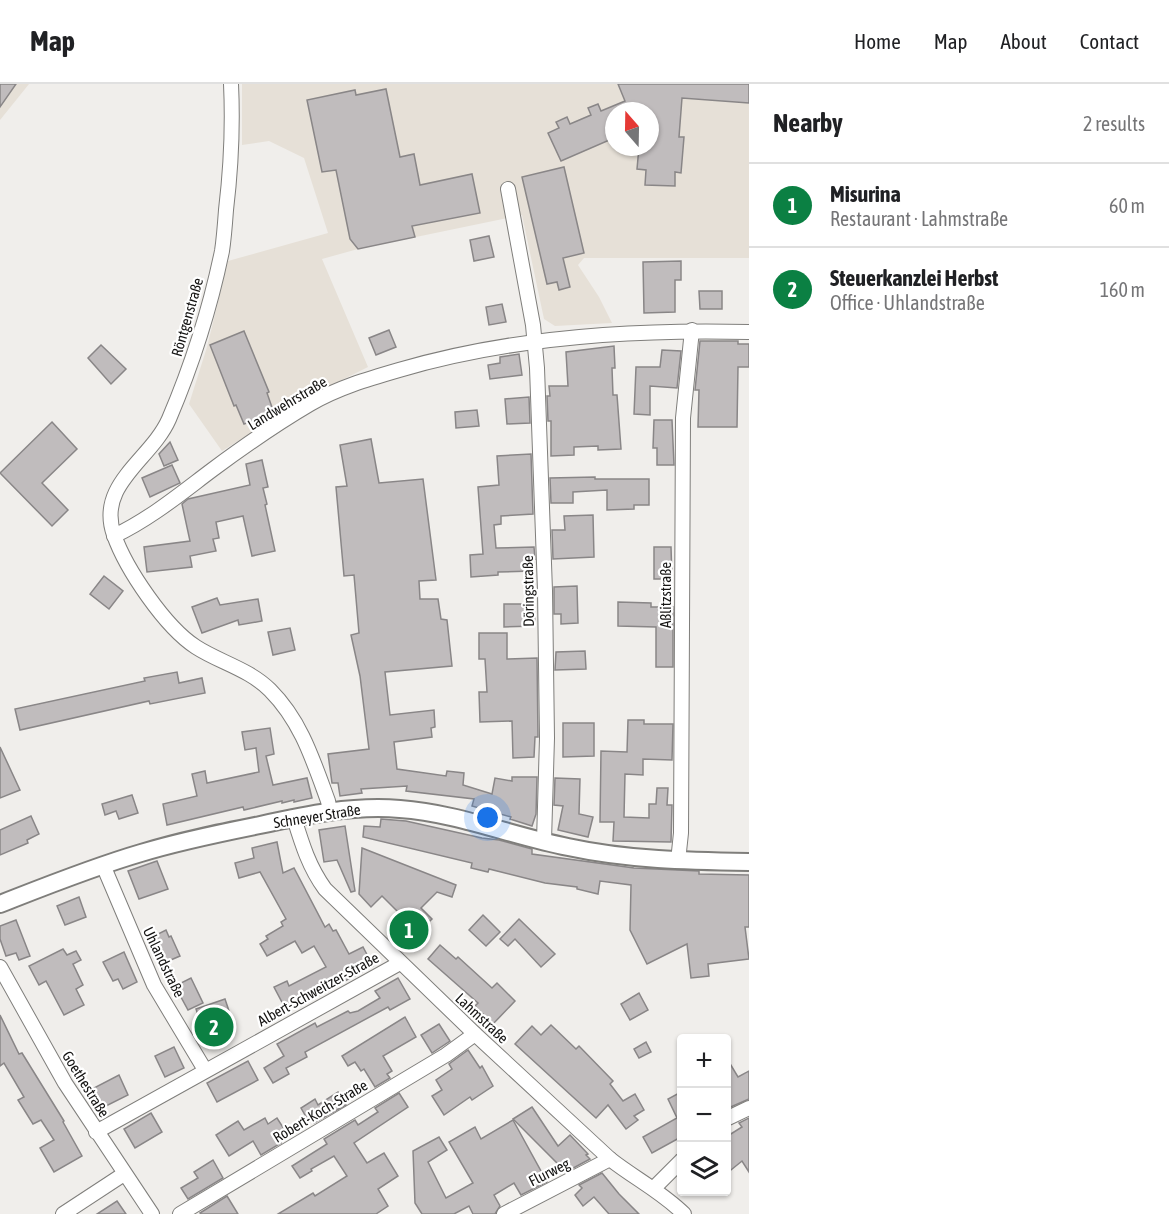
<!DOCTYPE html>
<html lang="en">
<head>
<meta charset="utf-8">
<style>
	body { margin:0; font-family:"Asap Condensed",sans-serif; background:#f6f6f6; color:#202124 }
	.controls { position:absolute; right:18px; bottom:18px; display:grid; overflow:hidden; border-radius:6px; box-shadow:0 2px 4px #0004 }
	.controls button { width:54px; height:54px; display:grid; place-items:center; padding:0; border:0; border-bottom:2px solid #e0e0e0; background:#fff; color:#202124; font:30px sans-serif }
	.compass { position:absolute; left:605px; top:18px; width:54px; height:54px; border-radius:50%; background:#fff; box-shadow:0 2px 4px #0004; rotate:340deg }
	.you { position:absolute; left:488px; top:734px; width:21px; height:21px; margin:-15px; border:4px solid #fff; border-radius:50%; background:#1a73e8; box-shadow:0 0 0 9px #1a73e833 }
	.badge { display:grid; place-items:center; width:39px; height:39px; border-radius:50%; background:#0b8043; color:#fff; font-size:20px; font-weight:700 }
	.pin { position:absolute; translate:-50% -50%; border:3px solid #fff; box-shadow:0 2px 6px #0006 }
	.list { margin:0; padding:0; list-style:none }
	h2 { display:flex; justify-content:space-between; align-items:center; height:78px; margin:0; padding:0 24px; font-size:26px }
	h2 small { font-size:20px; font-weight:400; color:#757577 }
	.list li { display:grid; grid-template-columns:39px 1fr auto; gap:18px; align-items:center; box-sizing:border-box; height:84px; padding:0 24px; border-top:2px solid #e0e0e0 }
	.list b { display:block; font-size:22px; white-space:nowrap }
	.list p { margin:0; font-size:20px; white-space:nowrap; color:#757577 }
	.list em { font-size:20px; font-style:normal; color:#757577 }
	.icon { flex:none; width:33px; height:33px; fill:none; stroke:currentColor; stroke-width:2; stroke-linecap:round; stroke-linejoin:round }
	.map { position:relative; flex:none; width:749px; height:1130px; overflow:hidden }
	header { display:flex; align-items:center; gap:36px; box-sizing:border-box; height:84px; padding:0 30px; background:#fff; border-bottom:2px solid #e0e0e0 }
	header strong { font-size:28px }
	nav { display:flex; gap:33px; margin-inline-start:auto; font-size:21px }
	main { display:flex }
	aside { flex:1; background:#fff }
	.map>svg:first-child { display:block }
	.built { fill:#e6e0d7; fill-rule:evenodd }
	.building { fill:#c0bcbd; stroke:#898687; stroke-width:1.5 }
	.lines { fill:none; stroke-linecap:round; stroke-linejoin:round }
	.minor-casing { stroke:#7f7e7b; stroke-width:16 }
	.tertiary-casing { stroke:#7f7e7b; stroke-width:20 }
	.minor { stroke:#fff; stroke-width:14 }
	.tertiary { stroke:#fff; stroke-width:16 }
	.labels { text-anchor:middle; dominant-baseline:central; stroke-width:4.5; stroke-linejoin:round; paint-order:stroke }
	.street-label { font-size:15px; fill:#151413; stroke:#fff }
</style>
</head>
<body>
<header>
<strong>Map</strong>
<nav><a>Home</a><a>Map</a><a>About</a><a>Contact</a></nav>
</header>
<main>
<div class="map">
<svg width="749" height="1130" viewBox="0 0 749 1130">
	<rect width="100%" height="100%" fill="#f0eeeb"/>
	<!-- built -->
	<g class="built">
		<path d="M0,0H29L0,36Z"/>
		<path d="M242,0H749V174H584L578,181L599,213L612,239L555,242L544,235L522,131L358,165L322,175L368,283L310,312L222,367L189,320L207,263L228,177L328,149L304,74L269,57L242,61ZM614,27H650V63H614Z"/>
	</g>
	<!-- building -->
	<g class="building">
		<path d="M0,0H16L0,23Z"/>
		<path d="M618,0H749V19L682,14L679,53H684L681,89L675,88V102L645,101L646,86L637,85L639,63H650V27H614V54L561,77L548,49L559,44L556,38L567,33L570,40L591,31L588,24L598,20L601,27L625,17Z"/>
		<path d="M386,5L400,73L414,70L420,101L472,90L480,129L412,142L415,153L358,165L350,155L336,86L322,88L307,16L355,6L356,11Z"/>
		<path d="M564,83L584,169L563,174L570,203L559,206L557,198L547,200L522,93Z"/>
		<path d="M489,152L494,173L474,177L470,156Z"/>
		<path d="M681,177V196H675V228L644,229L643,178Z"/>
		<path d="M699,207H722V225H700Z"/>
		<path d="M502,220L506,238L489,241L486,223Z"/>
		<path d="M389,246L396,263L376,271L369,254Z"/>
		<path d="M244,247L269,308L267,309L274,329L244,340L236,321L234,322L210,261Z"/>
		<path d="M700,257H738V260H749V283H738L737,343H698L699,306H695Z"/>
		<path d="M101,261L126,285L111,300L88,274Z"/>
		<path d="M614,262L615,284H612L613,311H617L621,365L598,366V362L574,363V371L551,372V337H548L547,312H550L549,302H568L566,268Z"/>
		<path d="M662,266L681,267L677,304L650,302V331L634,330L636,283H660Z"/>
		<path d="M519,270L522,291L490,295L488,281L500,279V273Z"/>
		<path d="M529,313L530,339L507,340L505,315Z"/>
		<path d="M477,326L479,342L456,344L455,328Z"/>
		<path d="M654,336H672L674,381H657V364H653Z"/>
		<path d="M52,338L77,365L42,399L68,426L52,442L0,389Z"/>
		<path d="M371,355L379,399L423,395L436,496L419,497L420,515H438L441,535L447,536L452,582L385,588L390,631L434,626L435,643L431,644L432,653L394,658L397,685L446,692L447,687L464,689L463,701L492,710L495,694L512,697V693H537L536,730L532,742L510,735L511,733L472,722L474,715L406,707L407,702L361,705L362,709L340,712L338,699H332L328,670L369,665L360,592L351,551L359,549L354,491L344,492L336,403L347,402L340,361Z"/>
		<path d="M170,358L178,376L164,382L159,370Z"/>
		<path d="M531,370L533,430L501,432V440L494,441L496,464L534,463L535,475H532V487L498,488V491L471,493L470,471L483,470L478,403L499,401L497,372Z"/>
		<path d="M262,376L268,403L263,404L267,420L265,421L275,467L252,472L243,432L216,438L219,454L213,455L216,467L190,472L192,483L147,488L144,463L190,457L182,420L188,415L250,401L246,380Z"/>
		<path d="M172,381L180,399L150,413L142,394Z"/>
		<path d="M595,393V395H649V421H634V425L607,426V406L573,408V419H551L550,394Z"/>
		<path d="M593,431L594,473L553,475L552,446H565L564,432Z"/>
		<path d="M654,463H671L672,495H654Z"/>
		<path d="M104,492L123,507L109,525L90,510Z"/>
		<path d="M577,502L578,539L561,540V530H554V503Z"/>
		<path d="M217,514L220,521L258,515L262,537L239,541L238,536L202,549L192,523Z"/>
		<path d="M618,518L651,519V523H673V583H656V543L618,542Z"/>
		<path d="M504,520H534L535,542L504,543Z"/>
		<path d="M290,544L295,566L273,571L268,548Z"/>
		<path d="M479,549H507V575L537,574L538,653H535L534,673L513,674L512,637L480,638L479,608H487L485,575H479Z"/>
		<path d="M585,567L586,585L555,586L556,568Z"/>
		<path d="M177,588L179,599L202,594L205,609L150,620L149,617L20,646L15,625L145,597L144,594Z"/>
		<path d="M628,636H644V640H673L672,676L643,675V691L625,690L624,733L649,734V720H656L657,704H668L667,721H672L671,758L613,757L614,738H600L601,667L627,668Z"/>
		<path d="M563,639H594V672L563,673Z"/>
		<path d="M270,644L274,670L266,672L273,701L307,694L312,714L294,718V716L282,719V717L244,726L243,723L167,741L163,720L197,712L192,690L205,687L207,699L259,688L256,664L245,666L242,648Z"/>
		<path d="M0,663L20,706L0,714Z"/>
		<path d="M555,694L580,695L579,730L593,733L588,753L558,746L563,722L554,721Z"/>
		<path d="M132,711L138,729L119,735L116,727L105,731L102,720Z"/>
		<path d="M31,732L39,750L27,756L28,759L0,771V746Z"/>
		<path d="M381,735L406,737L482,754L499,756L532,765V770L634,784L699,787V790L749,791V843H745L749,875L708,880L709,892L691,894L687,860L647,880L630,846L631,801L600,797L598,810L577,805V803L545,799L489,785L488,788L471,784L472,779L363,753L364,742L380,743Z"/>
		<path d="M345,742L355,807L351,808L337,776L324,778L319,746Z"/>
		<path d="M277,758L283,789L294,784L325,843L329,840L333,847L336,846L349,870L363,863L373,882L343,898L342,896L318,909L319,911L299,921L296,916L284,922L274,903L287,897L289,902L326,883L314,862L302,869L295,857L267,872L260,860L268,855L266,852L283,842L281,838L286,835L260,788L239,794L235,779L254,774L252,764Z"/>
		<path d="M362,764L456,801L452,813L437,808L421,824L432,835L407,859L390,842L401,831L382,812L371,823L359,810Z"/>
		<path d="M157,777L168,805L139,815L128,787Z"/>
		<path d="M79,813L86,833L65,841L57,822Z"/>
		<path d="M483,831L500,848L486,862L469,846Z"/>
		<path d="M519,835L555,870L541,883L515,855L508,862L500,855Z"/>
		<path d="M16,836L30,872L19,876L16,869L6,872L0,855V842Z"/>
		<path d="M166,846L169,853L171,852L180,872L159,881L151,861L153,860L150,854Z"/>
		<path d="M440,861L456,875L458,873L492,904L497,899L515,917L493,940L475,922L478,919L428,875Z"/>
		<path d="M63,865L67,871L76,867L81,876L73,880L83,901L76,905L84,921L64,931L46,897L39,901L29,882Z"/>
		<path d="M124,868L137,898L123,905L118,895L113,897L103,878Z"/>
		<path d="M191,894L203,919L188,926L175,902Z"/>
		<path d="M398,894L410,915L390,926L388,923L305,968L307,973L286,984L289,990L273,999L264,984L284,972L277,960L315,939L317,943L348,927L350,929L358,927L380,914L375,907Z"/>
		<path d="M639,909L648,926L630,936L621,920Z"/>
		<path d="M225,915L235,945L210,954L207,944L203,946L196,925Z"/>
		<path d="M0,931L19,970L22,969L64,1037L63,1038L82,1072L54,1088L40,1064L54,1056L41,1036L33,1040L18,1016L24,1013L4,979L0,982Z"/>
		<path d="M405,933L416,953L383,972L392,987L387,990L390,994L375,1003L364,985L361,987L355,978L348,982L342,972Z"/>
		<path d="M439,940L450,957L432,969L421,951Z"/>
		<path d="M551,941L576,965L579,962L613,997L610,1000L623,1017L635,1010L644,1026L634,1032L638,1036L626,1045L608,1021L596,1034L515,960L532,942L541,951Z"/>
		<path d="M646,958L651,968L639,974L634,965Z"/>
		<path d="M174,963L184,984L165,993L155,972Z"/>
		<path d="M468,966L480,984L482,982L493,1002L472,1016L470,1013L444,1031L432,1012L442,1006L436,996L452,985L449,980Z"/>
		<path d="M726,973L738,993L749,987V1015L726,1025Z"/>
		<path d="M248,977L258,996L217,1018L207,999Z"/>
		<path d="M119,991L128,1011L102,1024L92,1005Z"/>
		<path d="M338,1008L346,1021L314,1039L312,1036L309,1038L301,1024L315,1015L318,1021Z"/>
		<path d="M681,1008V1053L652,1069L643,1053L677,1034L668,1015Z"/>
		<path d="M399,1009L408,1023L354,1059L367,1079L384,1069L398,1092L378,1105L388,1122L376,1130H278L313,1109L315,1112L347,1092L334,1072L311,1085L312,1087L300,1094L292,1082L327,1060L324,1055L355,1036L358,1041L378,1028L375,1024Z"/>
		<path d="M532,1023L558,1062L570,1051L588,1070L586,1071L590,1075L566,1088L513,1035Z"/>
		<path d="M151,1029L162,1048L135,1064L124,1045Z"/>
		<path d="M265,1034L268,1040L277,1034L286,1048L277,1054L281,1059L261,1071L253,1057L229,1072L216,1051L238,1037L244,1046Z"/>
		<path d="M749,1034V1088L742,1077L726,1090V1053L742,1043L739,1039Z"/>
		<path d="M513,1036L547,1098L521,1111L514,1099L494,1111L500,1122L495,1130H473L469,1122L454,1130H422L415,1119L413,1067L439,1053L447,1066L428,1078L446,1114L473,1099L449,1058L475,1043L481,1055Z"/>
		<path d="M213,1076L223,1094L188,1115L181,1104L198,1094L194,1088Z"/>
		<path d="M602,1089L619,1110L639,1130H609L594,1113L583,1122L575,1111L582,1104L579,1101Z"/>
		<path d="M227,1112L238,1130H201L200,1129Z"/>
		<path d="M117,1117L126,1130H97Z"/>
	</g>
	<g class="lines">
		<defs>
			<g id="minor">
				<path d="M231,0C233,42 231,84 226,126C225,140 224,154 222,167C210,225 192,281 169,335C151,376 96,400 114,451C126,485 165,543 196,563C219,578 249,585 270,606C301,637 313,676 328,717L330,727"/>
				<path d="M508,105L533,241L537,284L545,507L547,654L544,757"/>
				<path d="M114,452C150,435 180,410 212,386C243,363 276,340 310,320C337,304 368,295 399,286C511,253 632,245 749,248"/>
				<path d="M294,734C302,760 309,783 325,805L475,950L610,1075C634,1094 662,1108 684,1130"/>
				<path d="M678,777L681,749L683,334L692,246"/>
				<path d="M103,781L154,901L205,986"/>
				<path d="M0,883L65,999L152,1130"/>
				<path d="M726,1035L749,1024"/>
				<path d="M96,1048L400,879"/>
				<path d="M654,1104L682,1076"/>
				<path d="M63,1130L124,1090"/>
				<path d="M180,1130L446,971L475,950"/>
				<path d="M504,1130L610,1075"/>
			</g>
			<path id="tertiary" d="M0,820C46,802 93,783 141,769C180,757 220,749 260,741C306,731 352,721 400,725C457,729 512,752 568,763C628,776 688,777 749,778"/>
		</defs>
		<!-- minor casing -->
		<use href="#minor" class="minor-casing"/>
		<!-- tertiary casing -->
		<use href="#tertiary" class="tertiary-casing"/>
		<!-- minor -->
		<use href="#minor" class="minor"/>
		<!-- tertiary -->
		<use href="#tertiary" class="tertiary"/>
	</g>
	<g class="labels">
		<!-- street labels -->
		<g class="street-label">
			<text transform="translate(187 233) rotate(-74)">Röntgenstraße</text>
			<text transform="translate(287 319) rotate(-31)">Landwehrstraße</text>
			<text transform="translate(528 507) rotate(-91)">Döringstraße</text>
			<text transform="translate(665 511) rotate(-90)">Aßlitzstraße</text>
			<text transform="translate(317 732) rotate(-9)">Schneyer Straße</text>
			<text transform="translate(164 878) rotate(64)">Uhlandstraße</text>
			<text transform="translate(318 905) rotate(-29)">Albert-Schweitzer-Straße</text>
			<text transform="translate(482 934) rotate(43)">Lahmstraße</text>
			<text transform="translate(86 1000) rotate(58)">Goethestraße</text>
			<text transform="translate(320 1027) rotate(-31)">Robert-Koch-Straße</text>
			<text transform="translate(549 1088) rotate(-27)">Flurweg</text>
		</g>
	</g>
</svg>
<div class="controls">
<button>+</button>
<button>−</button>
<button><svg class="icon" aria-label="layers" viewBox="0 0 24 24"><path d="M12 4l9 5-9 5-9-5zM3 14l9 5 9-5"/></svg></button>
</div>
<svg class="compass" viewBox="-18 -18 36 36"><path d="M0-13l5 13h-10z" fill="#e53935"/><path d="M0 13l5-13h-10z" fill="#757577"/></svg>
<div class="you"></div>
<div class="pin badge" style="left:409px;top:846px">1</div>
<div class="pin badge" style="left:214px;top:943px">2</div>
</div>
<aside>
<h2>Nearby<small>2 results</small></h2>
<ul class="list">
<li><span class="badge">1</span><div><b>Misurina</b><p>Restaurant · Lahmstraße</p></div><em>60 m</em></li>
<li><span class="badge">2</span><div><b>Steuerkanzlei Herbst</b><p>Office · Uhlandstraße</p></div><em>160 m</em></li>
</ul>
</aside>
</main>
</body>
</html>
